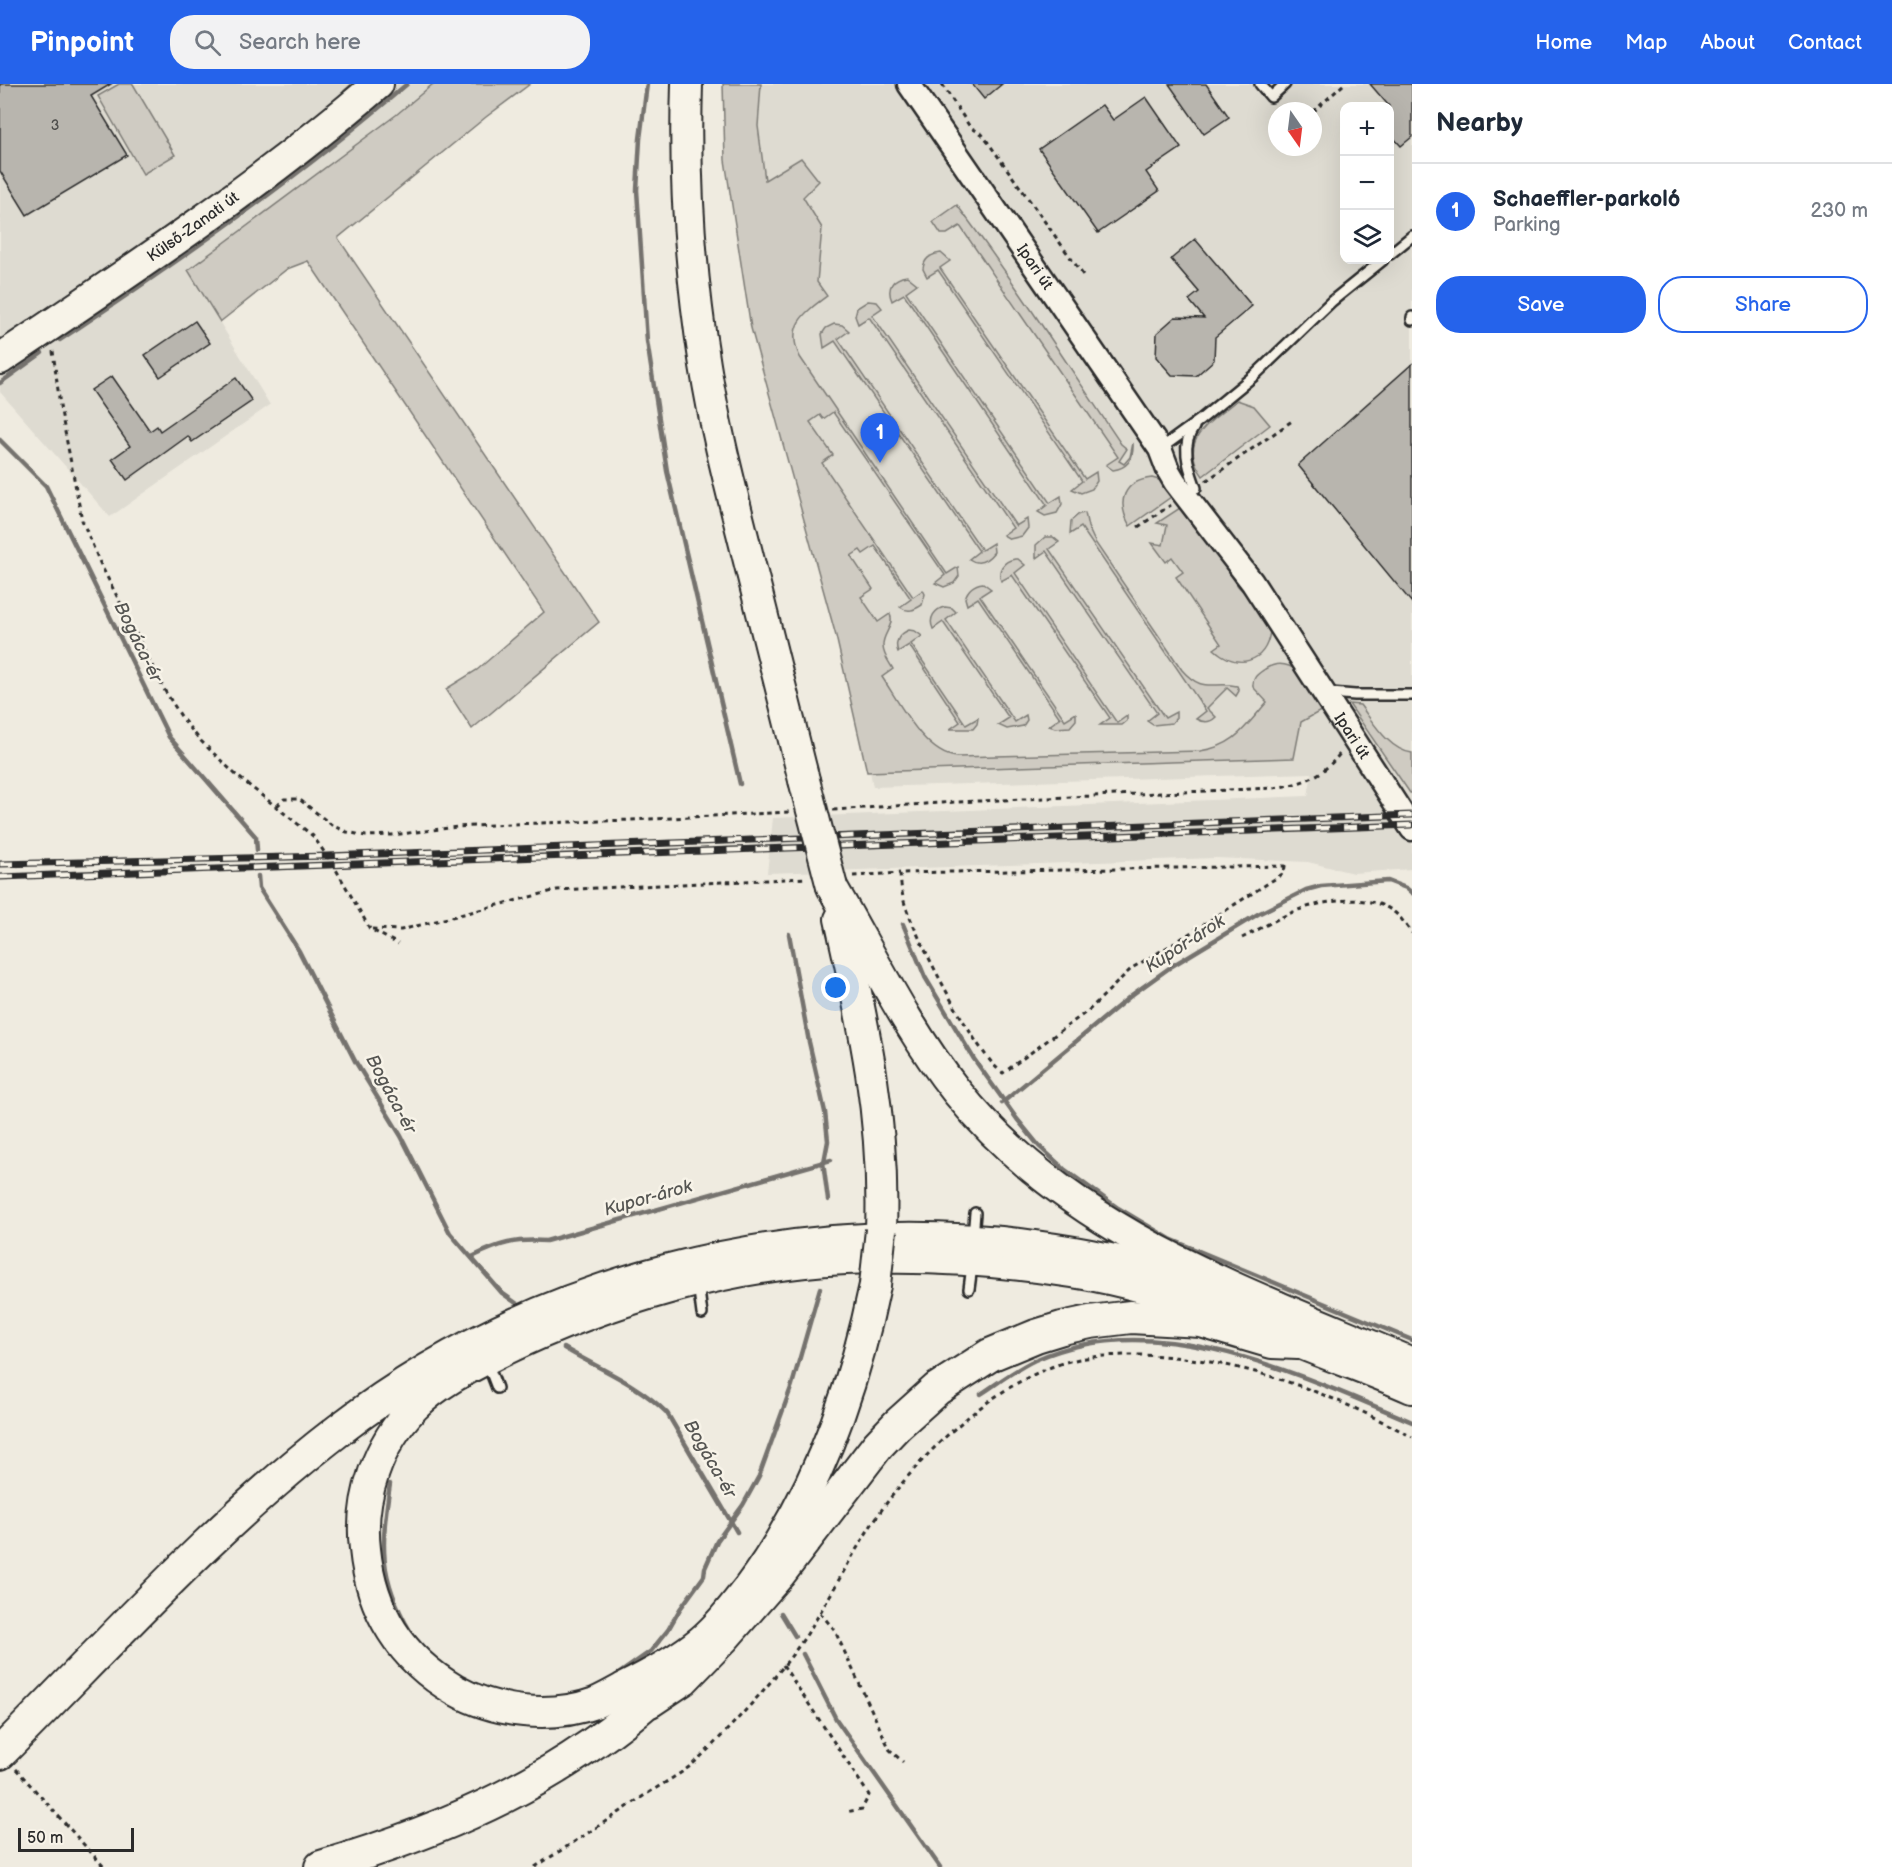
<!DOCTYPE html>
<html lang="en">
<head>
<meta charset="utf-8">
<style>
	body { margin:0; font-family:"Balsamiq Sans",sans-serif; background:#f2f2f3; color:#1f2937 }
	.controls { position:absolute; right:18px; top:18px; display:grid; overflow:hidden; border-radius:12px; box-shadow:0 6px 24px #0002 }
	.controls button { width:54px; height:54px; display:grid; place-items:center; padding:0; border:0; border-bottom:2px solid #e0e1e3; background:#fff; color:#1f2937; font:30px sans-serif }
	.compass { position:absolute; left:1268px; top:18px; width:54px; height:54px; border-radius:50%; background:#fff; box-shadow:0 6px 24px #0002; rotate:166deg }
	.scale { position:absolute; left:18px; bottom:15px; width:116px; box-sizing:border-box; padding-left:6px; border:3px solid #2b2b2b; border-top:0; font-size:16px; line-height:21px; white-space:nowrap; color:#2b2b2b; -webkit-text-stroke:4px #f7f3e8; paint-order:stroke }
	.you { position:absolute; left:836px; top:904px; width:21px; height:21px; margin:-15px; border:4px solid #fff; border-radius:50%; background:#1a73e8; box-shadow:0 0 0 9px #1a73e833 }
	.badge { display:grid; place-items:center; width:39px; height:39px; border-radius:50%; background:#2563eb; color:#fff; font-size:20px; font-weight:700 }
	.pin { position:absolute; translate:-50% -50px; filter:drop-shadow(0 2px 3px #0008) }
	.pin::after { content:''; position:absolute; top:32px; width:21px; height:18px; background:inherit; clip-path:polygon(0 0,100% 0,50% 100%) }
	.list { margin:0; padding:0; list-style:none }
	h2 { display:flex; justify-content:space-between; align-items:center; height:78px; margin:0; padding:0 24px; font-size:26px }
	h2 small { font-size:20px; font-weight:400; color:#747a83 }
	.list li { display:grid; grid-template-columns:39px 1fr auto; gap:18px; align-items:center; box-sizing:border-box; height:96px; padding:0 24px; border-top:2px solid #e0e1e3 }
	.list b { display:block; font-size:22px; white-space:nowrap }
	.list p { margin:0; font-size:20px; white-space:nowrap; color:#747a83 }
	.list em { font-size:20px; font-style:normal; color:#747a83 }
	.actions { display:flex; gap:12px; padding:18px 24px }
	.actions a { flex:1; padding:14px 0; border:2px solid #2563eb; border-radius:24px; text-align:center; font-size:21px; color:#2563eb }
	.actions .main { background:#2563eb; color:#fff }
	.icon { flex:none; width:33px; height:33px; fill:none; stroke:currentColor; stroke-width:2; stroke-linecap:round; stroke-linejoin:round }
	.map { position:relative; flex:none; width:1412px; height:1783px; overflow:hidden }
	header { display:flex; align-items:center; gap:36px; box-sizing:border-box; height:84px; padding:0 30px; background:#2563eb; color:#fff }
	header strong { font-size:28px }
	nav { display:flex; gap:33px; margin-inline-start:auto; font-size:21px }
	.search { width:420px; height:54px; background:#f2f2f3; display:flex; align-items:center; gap:15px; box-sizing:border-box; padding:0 21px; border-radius:24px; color:#747a83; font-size:22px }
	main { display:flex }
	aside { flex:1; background:#fff }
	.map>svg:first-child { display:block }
	.built { fill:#dedbd1; fill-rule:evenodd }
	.green { fill:#cfcbc2; stroke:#7d7b76; stroke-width:1.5 }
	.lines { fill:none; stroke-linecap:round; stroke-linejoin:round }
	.stream { stroke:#74726e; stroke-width:4.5 }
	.building { fill:#b8b5ae; stroke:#2b2b2b; stroke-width:1.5 }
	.service-casing { stroke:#2b2b2b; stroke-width:14 }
	.tertiary-casing { stroke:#2b2b2b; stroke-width:27 }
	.primary-casing { stroke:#2b2b2b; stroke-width:34 }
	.trunk-casing { stroke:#2b2b2b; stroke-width:36 }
	.path { stroke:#2b2b2b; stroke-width:3; stroke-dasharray:4.5 4.5; stroke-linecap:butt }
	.service { stroke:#f7f3e8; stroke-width:9 }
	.tertiary { stroke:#f7f3e8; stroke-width:22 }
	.primary { stroke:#f7f3e8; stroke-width:30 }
	.trunk { stroke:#f7f3e8; stroke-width:32 }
	.rail-casing { stroke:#2b2b2b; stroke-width:7 }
	.rail { stroke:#f7f3e8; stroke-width:4.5; stroke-dasharray:14; stroke-linecap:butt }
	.primary-bridge-casing { stroke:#2b2b2b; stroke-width:34; stroke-linecap:butt }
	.primary-bridge { stroke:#f7f3e8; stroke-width:30 }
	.labels { text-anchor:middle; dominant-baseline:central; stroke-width:5; stroke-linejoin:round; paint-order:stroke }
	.number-label { font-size:14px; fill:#4e4e4c }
	.street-label { font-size:16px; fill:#2b2b2b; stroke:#f7f3e8 }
	.water-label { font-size:18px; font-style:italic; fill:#555552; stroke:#f7f3e8 }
</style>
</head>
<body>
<header>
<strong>Pinpoint</strong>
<div class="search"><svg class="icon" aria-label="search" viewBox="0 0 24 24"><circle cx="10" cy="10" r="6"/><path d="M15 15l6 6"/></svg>Search here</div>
<nav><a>Home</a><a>Map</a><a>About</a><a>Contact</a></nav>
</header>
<main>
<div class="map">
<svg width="1412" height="1783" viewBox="0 0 1412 1783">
	<rect width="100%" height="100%" fill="#efebe0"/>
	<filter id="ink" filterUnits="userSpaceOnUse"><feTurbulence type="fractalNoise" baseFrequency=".0167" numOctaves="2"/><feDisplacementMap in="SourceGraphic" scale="12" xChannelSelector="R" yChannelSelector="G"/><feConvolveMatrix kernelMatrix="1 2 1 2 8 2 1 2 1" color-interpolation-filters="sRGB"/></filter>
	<g filter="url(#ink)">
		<!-- built -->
		<g class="built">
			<path d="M0,0H433L396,31L188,186L270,321L110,433L0,308Z"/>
			<path d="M753,0H1412V785L1353,789L1308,778L1216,774L767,789L773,734L1308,712L1312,689L873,703L861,639L835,538L752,21ZM1344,22H1390V176H1344ZM1277,27H1313V63H1277Z"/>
		</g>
		<!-- green -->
		<g class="green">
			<path d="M119,0H133L175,71L143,90L98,12Z"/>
			<path d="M433,0H530L486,33L338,154L599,538L472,645L446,605L477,586L544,528L308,177L287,185L220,238L188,186L396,31Z"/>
			<path d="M723,0H761L758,42L765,96L801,74L819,97L803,113L822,144L817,198L827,212C804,229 785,242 800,273L947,490L958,483L959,492L954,499L944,503L935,499L945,491L833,328L823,335L820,331L810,338L833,371L822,379L913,513L923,506L925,510L922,521C914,526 908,529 900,523L911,515L875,462L863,470L860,466L851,472L873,505L861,513L878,538L890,530C895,542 882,550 883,562C883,571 889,578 893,585L882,593C899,618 925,671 957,673L1200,667C1235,662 1245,643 1267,618L1253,603C1252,593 1258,590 1265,585C1294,567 1313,605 1326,624L1301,638L1294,674L867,688L836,552L751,244L725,76Z"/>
			<path d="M957,121C1015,198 1067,280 1121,360L1127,365L1119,377L1124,380L1130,373L1133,359C1134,374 1128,384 1113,386L1106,381L1118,373L960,142L947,150H941L933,138Z"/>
			<path d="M941,169L950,177L940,184L1085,395L1096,388L1097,397L1092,405L1081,409L1072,405L1082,397L938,186L927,193L923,185C924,174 931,170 941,169Z"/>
			<path d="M907,192L917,200L906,208L1050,419L1061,412L1062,420L1057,429L1045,432L1038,428L1047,421L904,210L892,217C886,203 893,194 907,192Z"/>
			<path d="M868,217L877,218L882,224L872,231L1016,442L1027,435L1028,444L1022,452L1010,455L1003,451L1013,444L869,233L858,240L855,232L857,224Z"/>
			<path d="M834,240L842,241L849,247L838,255L982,466L993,459L994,468C987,477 979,482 969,475L979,467L835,257L824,264L822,250L826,244Z"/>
			<path d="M1237,316L1254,322L1270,341L1203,392C1176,356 1211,338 1237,316Z"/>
			<path d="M1152,394L1166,398L1178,408L1130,442C1116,418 1123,397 1152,394Z"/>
			<path d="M1183,422L1214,464L1238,502L1251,516L1270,548C1265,580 1237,586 1214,565L1221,560L1176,493L1183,488L1172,473L1166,478L1152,459L1163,461L1167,441L1157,439Z"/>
			<path d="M1085,429L1088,443L1095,458L1182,586C1203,610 1213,597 1237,602L1239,607L1236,612L1227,604L1207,624L1216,633C1210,639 1203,639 1196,635L1206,627L1081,443L1070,450L1071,437L1079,430Z"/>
			<path d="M1045,453H1053L1059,458L1049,465L1165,634L1176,628V634L1172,639L1153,641L1147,637L1157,629L1046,467L1036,474V461Z"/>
			<path d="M1015,475H1018L1025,481L1015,489L1117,639L1127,632V637L1122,641H1100L1110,634L1012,491L1001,497C997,486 1003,477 1015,475Z"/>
			<path d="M983,499L991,505L980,512L1065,636L1076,629V636L1070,643L1055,644L1049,642L1060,634L978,514L967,521L965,514C968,505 974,500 983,499Z"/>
			<path d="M945,523L952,524L956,528L946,536L1015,638L1026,631L1027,636L1023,642L1007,645L998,641L1009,634L943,538L933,545C928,534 935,525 945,523Z"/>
			<path d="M909,546L915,547L922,552L911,560L966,641L978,634L977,640L973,645H950L960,638L909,561L898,568C894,558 899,550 909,546Z"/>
			<path d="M1349,620L1360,621C1373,638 1389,666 1412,669V709H1410Z"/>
		</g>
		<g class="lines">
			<!-- stream -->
			<g class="stream">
				<path d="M647,0L640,55L637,106L647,257L667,387L740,700"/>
				<path d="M345,8L354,0"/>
				<path d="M60,256C180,176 298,94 407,0"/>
				<path d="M0,299L42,269"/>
				<path d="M0,356L46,402L169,653L256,753L257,766"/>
				<path d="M258,792L259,804L299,867L355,977L401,1052L450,1149L502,1209L523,1224"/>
				<path d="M903,840L925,893L974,975L1017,1035L1039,1062L1064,1085L1118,1124L1170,1155L1412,1256"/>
				<path d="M789,850L809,958L825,1028L828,1057L824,1078"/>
				<path d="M1002,1019L1133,910L1172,882L1258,830L1306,806L1321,802L1388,797L1406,804L1412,809"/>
				<path d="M823,1078L828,1116"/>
				<path d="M472,1173C500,1159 515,1155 546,1157L831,1076"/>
				<path d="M564,1264C599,1285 637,1299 667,1329L737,1448"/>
				<path d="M981,1310C999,1298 1016,1285 1035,1276C1157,1221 1300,1291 1412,1338"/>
				<path d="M390,1400C381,1460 378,1492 410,1547"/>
				<path d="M781,1529L795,1552"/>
				<path d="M803,1570L836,1635L940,1783"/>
				<path d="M614,1593L651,1567L668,1546L680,1525L704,1492L705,1484L717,1457L743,1421L759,1392L792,1301L820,1204"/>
			</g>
		</g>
		<!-- building -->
		<g class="building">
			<path d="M0,0H111L91,12L127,71L27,131L0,87Z"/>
			<path d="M972,0H1002L984,15Z"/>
			<path d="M1169,0H1206L1229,33L1204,50Z"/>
			<path d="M1370,0H1412V53L1401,62L1389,49V22Z"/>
			<path d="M1146,13L1181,64L1146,88L1159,107L1098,149L1039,65L1102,21L1113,36Z"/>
			<path d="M1195,155L1252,222L1215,253L1214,276L1196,292L1172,291L1156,273L1157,249L1175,233L1204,234L1189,216L1199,208L1171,175Z"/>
			<path d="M195,237L210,259L160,293L145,271Z"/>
			<path d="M1412,280V519L1298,381Z"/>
			<path d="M112,292L150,347L157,342L160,347L236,294L252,317L192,358L188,352L127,396L112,375L130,362L91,306Z"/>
		</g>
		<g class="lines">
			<defs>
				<g id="service">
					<path d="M1260,0L1271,13L1285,0"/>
					<path d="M1390,170L1412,152"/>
					<path d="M1412,233V236"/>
					<path d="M1194,343C1180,362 1189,384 1196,404"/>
					<path d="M1160,365L1200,336L1256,290L1332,217L1383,176"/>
					<path d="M1331,609L1355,611H1412"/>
					<path d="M973,1153L975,1129"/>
					<path d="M698,1199L702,1230"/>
					<path d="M969,1205L972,1182"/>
					<path d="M487,1278L497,1304"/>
				</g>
				<g id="tertiary">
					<path id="s1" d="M909,0L1160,365L1168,386L1175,398L1252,498L1412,745"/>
				</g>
				<g id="primary">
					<path d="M687,0C684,94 690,188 705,281C716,351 735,420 752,489C770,558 787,627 804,696"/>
					<path id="s2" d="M0,275C130,188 259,102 378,0"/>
					<path d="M832,803C872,872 907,945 957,1008C1072,1151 1249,1209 1412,1279"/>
					<path d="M840,835C864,941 885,1036 881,1146"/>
					<path d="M875,1201C853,1309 815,1414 749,1503C734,1522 720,1541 701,1557C678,1576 650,1591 622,1605C613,1610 604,1615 595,1619C551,1635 496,1629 455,1606C401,1575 371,1526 365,1465C359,1414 378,1360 414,1323C437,1299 470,1283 500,1268C604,1217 730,1180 846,1175C921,1171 997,1176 1072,1188C1150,1200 1224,1229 1297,1258C1335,1274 1374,1287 1412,1304"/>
				</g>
				<g id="trunk">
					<path d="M650,1617L683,1595L724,1553L779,1490L878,1361L897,1341L937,1305L990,1271L1036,1252L1062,1244L1090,1238L1131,1233L1201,1237L1272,1258L1298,1259"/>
					<path d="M0,1669C109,1560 216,1440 339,1346C534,1196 791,1131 1035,1163C1081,1169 1126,1178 1171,1192C1206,1202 1240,1215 1276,1223"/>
					<path d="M321,1783C452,1744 563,1695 665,1602"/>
				</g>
			</defs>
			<!-- service casing -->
			<use href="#service" class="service-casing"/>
			<!-- tertiary casing -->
			<use href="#tertiary" class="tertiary-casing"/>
			<!-- primary casing -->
			<use href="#primary" class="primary-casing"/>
			<!-- trunk casing -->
			<use href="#trunk" class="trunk-casing"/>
			<!-- path -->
			<g class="path">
				<path d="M942,0L970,43L982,50L1083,191"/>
				<path d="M1313,28L1344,0"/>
				<path d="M53,267L60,322L82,436L100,479L165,607L184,637L201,657L236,691L313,752L334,782L370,845L398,860"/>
				<path d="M1206,397L1292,337L1293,334"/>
				<path d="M1138,443L1171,421"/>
				<path d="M277,722L284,715H299L333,742L347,748L366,752L392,751L457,743L512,740L631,736L791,728"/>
				<path d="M833,726L956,718L1274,704C1305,699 1322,693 1342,667"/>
				<path d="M1285,782L1284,789L1173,860L1132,884L1089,926L1003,989C977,973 919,858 907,826C902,814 901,802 900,789Z"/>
				<path d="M853,792L900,789"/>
				<path d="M372,845L401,846L557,806L807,794"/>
				<path d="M1242,854C1262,844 1282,831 1304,824C1330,816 1371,810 1394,828C1401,833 1406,842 1412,849"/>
				<path d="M820,1529L834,1545L890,1666L903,1678"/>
				<path d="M783,1581L869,1711L862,1725L846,1728"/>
				<path d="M16,1685L104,1783"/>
				<path d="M535,1783C571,1760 607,1737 642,1713C657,1703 674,1694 689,1683C708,1667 727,1646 744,1628C766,1604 789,1577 807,1550C837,1503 860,1452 895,1408C937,1355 999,1298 1066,1278C1089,1272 1113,1271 1137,1271C1234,1272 1328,1307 1412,1353"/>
			</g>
			<!-- service -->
			<use href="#service" class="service"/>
			<!-- tertiary -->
			<use href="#tertiary" class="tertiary"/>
			<!-- primary -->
			<use href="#primary" class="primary"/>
			<!-- trunk -->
			<use href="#trunk" class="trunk"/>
			<defs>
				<g id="rail">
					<path d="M0,780L327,772L1412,731"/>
					<path d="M0,793L1412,741"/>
				</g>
			</defs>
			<!-- rail casing -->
			<use href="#rail" class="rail-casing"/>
			<!-- rail -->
			<use href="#rail" class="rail"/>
			<defs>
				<g id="primary-bridge">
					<path d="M804,696L832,803"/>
					<path d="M875,1201L881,1146"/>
				</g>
			</defs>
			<!-- primary-bridge casing -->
			<use href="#primary-bridge" class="primary-bridge-casing"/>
			<!-- primary-bridge -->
			<use href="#primary-bridge" class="primary-bridge"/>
		</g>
	</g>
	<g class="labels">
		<!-- number labels -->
		<g class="number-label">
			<text x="55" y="41">3</text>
		</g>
		<!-- street labels -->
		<g class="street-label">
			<text stroke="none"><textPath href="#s2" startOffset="234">Külső-Zanati út</textPath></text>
			<text stroke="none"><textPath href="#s1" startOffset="222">Ipari út</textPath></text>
			<text stroke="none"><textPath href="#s1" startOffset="789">Ipari út</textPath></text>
		</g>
		<!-- water labels -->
		<g class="water-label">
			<text transform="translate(138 558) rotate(64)">Bogáca-ér</text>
			<text transform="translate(1185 860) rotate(-33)">Kupor-árok</text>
			<text transform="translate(391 1010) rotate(62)">Bogáca-ér</text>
			<text transform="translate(648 1114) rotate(-16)">Kupor-árok</text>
			<text transform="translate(710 1375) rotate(60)">Bogáca-ér</text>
		</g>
	</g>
</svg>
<div class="controls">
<button>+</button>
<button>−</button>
<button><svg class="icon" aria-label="layers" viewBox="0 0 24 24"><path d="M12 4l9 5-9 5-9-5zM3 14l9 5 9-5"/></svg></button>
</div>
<svg class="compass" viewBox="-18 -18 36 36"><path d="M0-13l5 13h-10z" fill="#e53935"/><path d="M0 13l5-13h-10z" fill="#747a83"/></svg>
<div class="scale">50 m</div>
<div class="you"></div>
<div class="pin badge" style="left:880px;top:379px">1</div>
</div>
<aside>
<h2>Nearby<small></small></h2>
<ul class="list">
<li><span class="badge">1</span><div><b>Schaeffler-parkoló</b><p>Parking</p></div><em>230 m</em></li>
</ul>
<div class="actions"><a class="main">Save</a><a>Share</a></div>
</aside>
</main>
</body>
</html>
